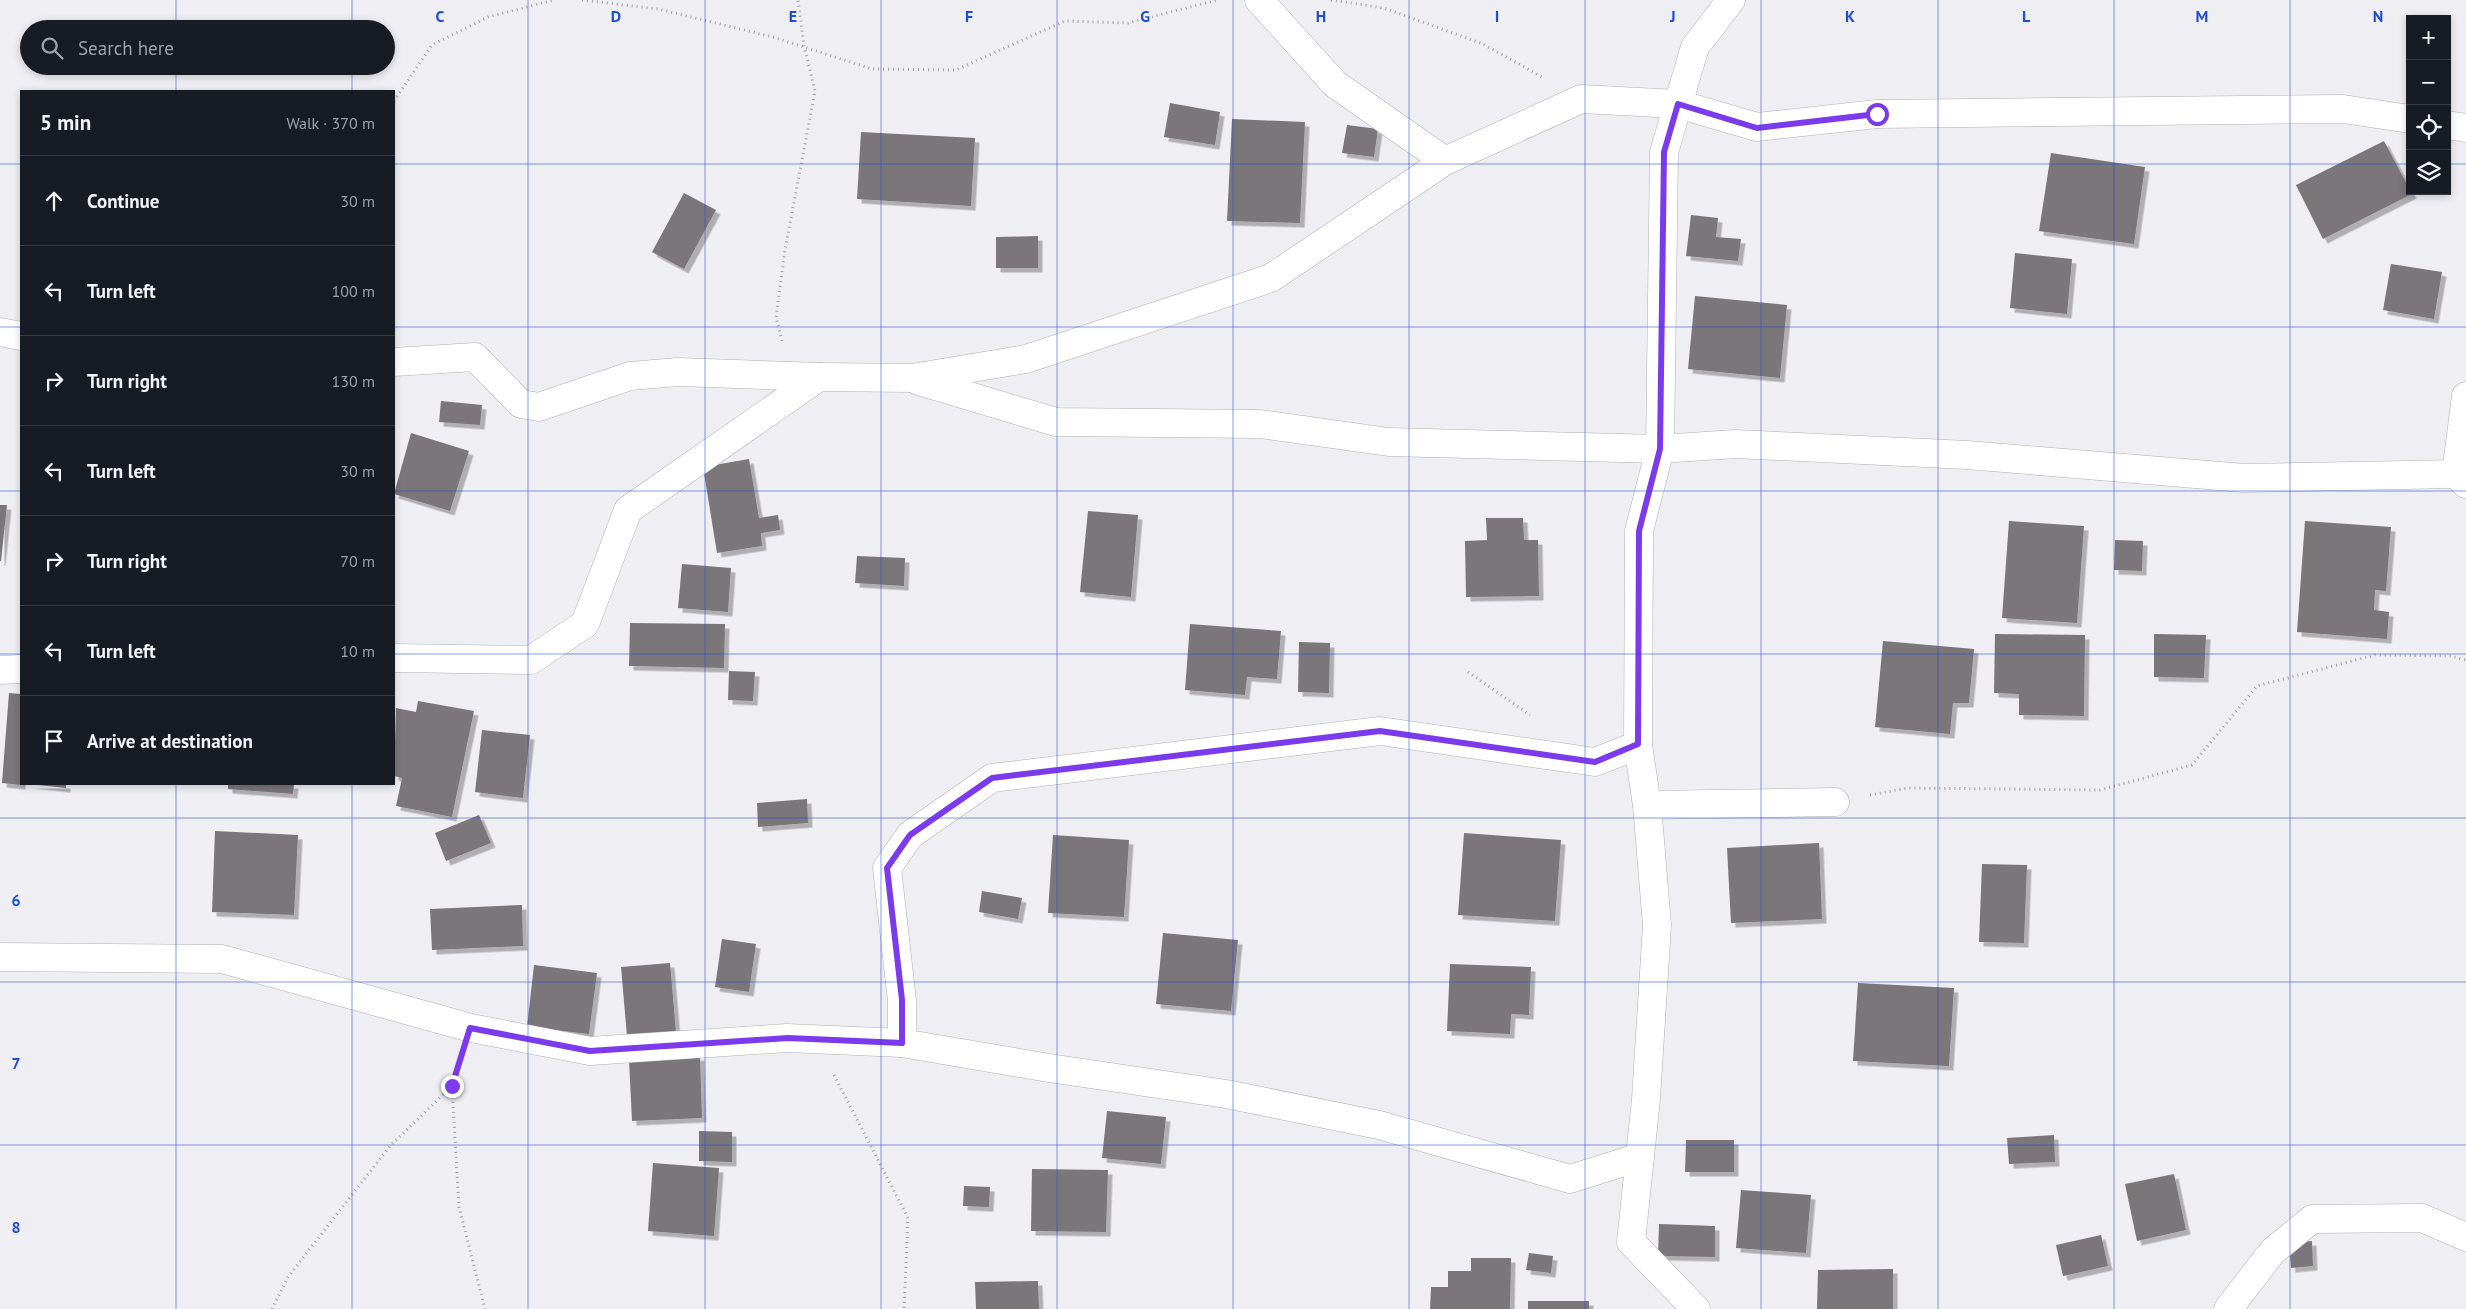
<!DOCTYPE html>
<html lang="en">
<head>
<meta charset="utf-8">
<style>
	body { margin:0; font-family:"PT Sans",sans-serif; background:#242831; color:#f1f3f6 }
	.controls { position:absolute; right:15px; top:15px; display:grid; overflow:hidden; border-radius:0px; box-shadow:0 2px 8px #0003 }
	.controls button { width:45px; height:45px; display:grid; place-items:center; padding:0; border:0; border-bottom:1px solid #363941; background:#171b24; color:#f1f3f6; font:25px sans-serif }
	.stop { position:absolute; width:15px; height:15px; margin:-11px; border:4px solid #7c3aed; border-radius:50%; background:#fff }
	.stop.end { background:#7c3aed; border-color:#fff; box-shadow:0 1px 5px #0008 }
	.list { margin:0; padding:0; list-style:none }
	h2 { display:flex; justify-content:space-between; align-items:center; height:65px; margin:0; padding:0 20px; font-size:21px }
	h2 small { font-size:16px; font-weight:400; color:#9ea1a6 }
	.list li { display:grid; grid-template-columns:32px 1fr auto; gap:15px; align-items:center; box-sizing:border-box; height:90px; padding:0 20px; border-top:1px solid #363941 }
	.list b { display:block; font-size:19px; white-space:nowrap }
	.list em { font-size:16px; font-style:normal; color:#9ea1a6 }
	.icon { flex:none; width:28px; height:28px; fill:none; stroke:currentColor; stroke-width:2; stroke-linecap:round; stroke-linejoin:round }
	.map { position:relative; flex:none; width:2466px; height:1309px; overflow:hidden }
	.search { position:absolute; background:#171b24; box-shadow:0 2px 8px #0003; left:20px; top:20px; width:375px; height:55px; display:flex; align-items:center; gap:12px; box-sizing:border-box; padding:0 18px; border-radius:28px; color:#9ea1a6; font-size:19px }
	.panel { position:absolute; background:#171b24; box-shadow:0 2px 8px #0003; left:20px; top:90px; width:375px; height:695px; border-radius:0px }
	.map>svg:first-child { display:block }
	.building { fill:#7a7679; filter:url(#shadow) }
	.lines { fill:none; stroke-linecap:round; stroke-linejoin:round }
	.minor-casing { stroke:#b1b0b4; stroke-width:29 }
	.path { stroke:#a09fa2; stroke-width:3; stroke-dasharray:1 4; stroke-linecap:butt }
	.minor { stroke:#fff; stroke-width:28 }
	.route { stroke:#7c3aed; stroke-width:6 }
	.grid { fill:none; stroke:#1d4ed8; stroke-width:1; stroke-opacity:0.55 }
	.grid-label { font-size:16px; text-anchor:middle; font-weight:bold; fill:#1d4ed8; stroke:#efeef2; stroke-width:5; stroke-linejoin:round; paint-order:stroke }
</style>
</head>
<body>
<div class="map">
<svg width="2466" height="1309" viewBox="0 0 2466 1309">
	<defs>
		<filter id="shadow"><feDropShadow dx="4.5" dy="4.5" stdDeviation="0" flood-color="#0004"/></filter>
	</defs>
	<rect width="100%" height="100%" fill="#efeef2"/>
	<!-- building -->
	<g class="building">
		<path d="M1170,103L1220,112L1215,145L1164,137Z"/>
		<path d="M1232,119L1305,122L1300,223L1227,221Z"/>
		<path d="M1347,125L1378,129L1374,157L1342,153Z"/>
		<path d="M861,132L975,138L971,206L857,199Z"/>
		<path d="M2384,141L2412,194L2323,239L2296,185Z"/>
		<path d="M2051,153L2145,167L2134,244L2039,231Z"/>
		<path d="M684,193L716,210L684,269L652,252Z"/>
		<path d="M1691,215L1718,218L1716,237L1741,239L1738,261L1686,256Z"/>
		<path d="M1038,236V268H996V237Z"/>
		<path d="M2015,253L2072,259L2067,314L2010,308Z"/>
		<path d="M2391,264L2442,272L2434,319L2383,310Z"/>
		<path d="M1695,296L1787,305L1780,378L1688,369Z"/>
		<path d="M441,401L482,405L480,425L439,422Z"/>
		<path d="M411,433L469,451L450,511L394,494Z"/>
		<path d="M749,459L759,518L778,515L780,530L761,533L762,546L717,553L703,467Z"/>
		<path d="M0,505H7L1,561H0Z"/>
		<path d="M1088,511L1138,515L1131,597L1080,592Z"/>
		<path d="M1486,518H1523L1524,540H1538L1539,596L1466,597L1465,541L1487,540Z"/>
		<path d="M2009,521L2084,526L2077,623L2002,618Z"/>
		<path d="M2305,521L2391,527L2386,591L2375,590L2374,610L2389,612L2387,639L2297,632Z"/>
		<path d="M2115,540L2143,541L2142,571L2114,570Z"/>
		<path d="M857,556L905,558L904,586L855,583Z"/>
		<path d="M682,564L731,568L728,612L678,608Z"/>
		<path d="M630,623L725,624L724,668L629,666Z"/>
		<path d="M1190,624L1281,631L1277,679L1247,677L1245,695L1185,690Z"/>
		<path d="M1995,634L2085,635L2084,716L2019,715V694L1994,693Z"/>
		<path d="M2154,634L2206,635L2204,678L2154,677Z"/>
		<path d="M1883,641L1974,649L1969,703H1953L1950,734L1875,727Z"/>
		<path d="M1299,642L1330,643L1329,693L1298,692Z"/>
		<path d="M729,671L755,672L753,701L728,700Z"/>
		<path d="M9,693L21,694V785L2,783Z"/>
		<path d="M418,701L474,711L452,817L396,806L402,778L394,776L396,708L416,712Z"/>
		<path d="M482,730L530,735L523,798L475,792Z"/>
		<path d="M28,784H66V788Z"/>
		<path d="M228,784H294L293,794L228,789Z"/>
		<path d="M807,799L808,823L758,827L757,803Z"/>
		<path d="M479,815L491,843L446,861L435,833Z"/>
		<path d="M215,831L298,835L294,915L212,912Z"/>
		<path d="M1464,833L1561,840L1555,921L1458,915Z"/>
		<path d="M1053,835L1129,840L1124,917L1048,913Z"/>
		<path d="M1819,843L1822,919L1731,923L1727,848Z"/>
		<path d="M1982,864L2027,865L2024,943L1979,942Z"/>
		<path d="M982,891L1022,898L1018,919L979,912Z"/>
		<path d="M522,905L523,946L432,950L430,909Z"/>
		<path d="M1163,933L1238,940L1231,1011L1156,1004Z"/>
		<path d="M722,939L756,944L749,992L715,987Z"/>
		<path d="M670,963L676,1032L627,1036L621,967Z"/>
		<path d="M1450,964L1531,967L1529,1015L1511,1014L1510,1034L1447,1031Z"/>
		<path d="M534,965L597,973L589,1034L527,1027Z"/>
		<path d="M1858,983L1954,988L1949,1066L1853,1061Z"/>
		<path d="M700,1056L702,1118L632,1121L629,1060Z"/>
		<path d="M1107,1111L1166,1117L1161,1164L1102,1158Z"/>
		<path d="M699,1131L732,1132V1162L699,1161Z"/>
		<path d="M2054,1135L2055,1162L2009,1164L2007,1138Z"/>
		<path d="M1686,1140H1734V1172H1685Z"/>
		<path d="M653,1163L719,1168L714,1236L648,1231Z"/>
		<path d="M1032,1169L1108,1170L1106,1232L1031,1231Z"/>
		<path d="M2174,1174L2186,1230L2137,1241L2125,1184Z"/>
		<path d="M964,1186L990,1187L989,1207L963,1206Z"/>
		<path d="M1741,1190L1811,1195L1806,1253L1736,1248Z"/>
		<path d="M1659,1224L1715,1226V1257L1658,1256Z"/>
		<path d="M2101,1235L2108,1266L2063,1276L2056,1245Z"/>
		<path d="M2312,1241L2313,1266L2291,1268L2289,1243Z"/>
		<path d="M1529,1253L1553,1256L1551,1273L1526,1270Z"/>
		<path d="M1471,1258H1511L1510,1309H1430L1431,1287H1448V1271H1471Z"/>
		<path d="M1893,1269V1309H1817L1818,1270Z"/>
		<path d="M1038,1281L1039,1309H976L975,1282Z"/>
		<rect x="1528" y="1301" width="61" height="8"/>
	</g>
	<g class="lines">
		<defs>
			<g id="minor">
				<path d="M1259,0L1335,84L1445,161"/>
				<path d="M2447,125L2466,128"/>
				<path d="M0,332L21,336"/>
				<path d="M394,362L475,357L521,404L539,407L630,376L678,372L819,377"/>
				<path d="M919,381L1056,422L1260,424L1389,442L1660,449L1735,444L1967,455L2244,478L2456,474L2466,484"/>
				<path d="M2466,396L2456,474L2466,472"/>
				<path d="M394,658L531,660L585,624L628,510L819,377L912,378L1026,359L1271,278L1445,161L1581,99L1678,104L1757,127L1877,114L2343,109L2410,119"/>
				<path d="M0,670L21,669"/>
				<path d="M1647,805L1835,802"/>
				<path d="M0,957L222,959L471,1028L590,1051L787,1038L902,1043L1049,1068L1226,1094L1379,1125L1570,1179L1640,1157"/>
				<path d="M902,1043V1001L887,868L910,835L992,778L1380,731L1595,762L1638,745"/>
				<path d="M1696,1309L1631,1242L1646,1099L1657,925L1647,805L1638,745L1639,531L1660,449L1664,152L1695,47L1731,0"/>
				<path d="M2228,1309L2272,1252L2312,1219L2422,1218L2466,1237"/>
			</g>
		</defs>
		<!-- minor casing -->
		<use href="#minor" class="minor-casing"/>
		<!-- path -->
		<g class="path">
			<path d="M582,0L658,9L773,37L872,69L956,70L1065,21L1128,23L1217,0"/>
			<path d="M1331,0L1384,8L1483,44L1542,77"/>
			<path d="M394,101L432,45L488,17L554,0"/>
			<path d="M782,341L776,317L785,250L815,91L804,46L798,0"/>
			<path d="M1468,672L1530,715"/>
			<path d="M1870,795L1908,788L2100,790L2192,765L2257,686L2375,655L2451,656L2466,660"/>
			<path d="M834,1075L908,1218L904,1309"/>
			<path d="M452,1087L459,1207L485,1309"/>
			<path d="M272,1309L288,1277L390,1146L452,1086L460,1062"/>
		</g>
		<!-- minor -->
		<use href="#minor" class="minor"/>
	</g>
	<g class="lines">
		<!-- route -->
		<path class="route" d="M452,1086L470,1028L590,1051L788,1038L902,1043V1000L887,868L910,835L992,778L1380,731L1595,762L1638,744L1639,531L1660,449L1664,152L1678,104L1757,128L1877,114"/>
	</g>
	<!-- grid -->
	<path class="grid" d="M176,0V29M352,0V29M528,0V1309M705,0V1309M881,0V1309M1057,0V1309M1233,0V1309M1409,0V1309M1585,0V1309M1761,0V1309M1938,0V1309M2114,0V1309M2290,0V1309M176,66V91M352,66V91M0,164H21M394,164H2410M2447,164H2466M0,327H21M394,327H2466M0,491H21M394,491H2466M0,654H21M394,654H2466M176,784V1309M352,784V1309M0,818H2466M0,982H2466M0,1145H2466"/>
	<g class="grid-label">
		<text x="440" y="22">C</text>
		<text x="616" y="22">D</text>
		<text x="793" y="22">E</text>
		<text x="969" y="22">F</text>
		<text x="1145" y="22">G</text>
		<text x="1321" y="22">H</text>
		<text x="1497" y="22">I</text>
		<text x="1673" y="22">J</text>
		<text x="1850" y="22">K</text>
		<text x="2026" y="22">L</text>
		<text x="2202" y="22">M</text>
		<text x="2378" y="22">N</text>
		<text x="16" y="906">6</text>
		<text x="16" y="1069">7</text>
		<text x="16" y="1233">8</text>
	</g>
</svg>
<div class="controls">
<button>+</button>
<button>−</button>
<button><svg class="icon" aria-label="locate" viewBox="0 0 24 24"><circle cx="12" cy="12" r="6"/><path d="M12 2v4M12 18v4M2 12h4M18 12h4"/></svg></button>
<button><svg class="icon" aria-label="layers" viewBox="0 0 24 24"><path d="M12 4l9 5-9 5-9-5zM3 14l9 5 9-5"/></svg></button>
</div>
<div class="stop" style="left:1877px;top:114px"></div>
<div class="stop end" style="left:452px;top:1086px"></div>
<div class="search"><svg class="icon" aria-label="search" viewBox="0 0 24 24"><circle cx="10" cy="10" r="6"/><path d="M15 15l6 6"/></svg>Search here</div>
<section class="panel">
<h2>5 min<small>Walk · 370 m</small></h2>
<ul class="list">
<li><svg class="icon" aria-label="ahead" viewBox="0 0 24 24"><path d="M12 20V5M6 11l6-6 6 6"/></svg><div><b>Continue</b></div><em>30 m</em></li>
<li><svg class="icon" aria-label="left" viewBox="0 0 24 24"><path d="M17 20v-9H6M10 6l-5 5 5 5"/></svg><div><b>Turn left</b></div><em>100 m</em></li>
<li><svg class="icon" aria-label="right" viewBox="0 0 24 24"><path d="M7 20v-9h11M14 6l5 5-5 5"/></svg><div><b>Turn right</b></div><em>130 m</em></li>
<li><svg class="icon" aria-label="left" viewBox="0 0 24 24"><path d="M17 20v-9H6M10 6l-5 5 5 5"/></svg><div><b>Turn left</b></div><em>30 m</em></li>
<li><svg class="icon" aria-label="right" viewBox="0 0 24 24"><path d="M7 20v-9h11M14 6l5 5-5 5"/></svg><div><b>Turn right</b></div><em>70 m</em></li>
<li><svg class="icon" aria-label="left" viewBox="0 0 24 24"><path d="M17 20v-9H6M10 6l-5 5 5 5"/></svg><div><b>Turn left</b></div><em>10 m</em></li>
<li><svg class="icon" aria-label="arrive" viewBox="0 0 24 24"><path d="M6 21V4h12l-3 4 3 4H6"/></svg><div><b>Arrive at destination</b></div></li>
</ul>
</section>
</div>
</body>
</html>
